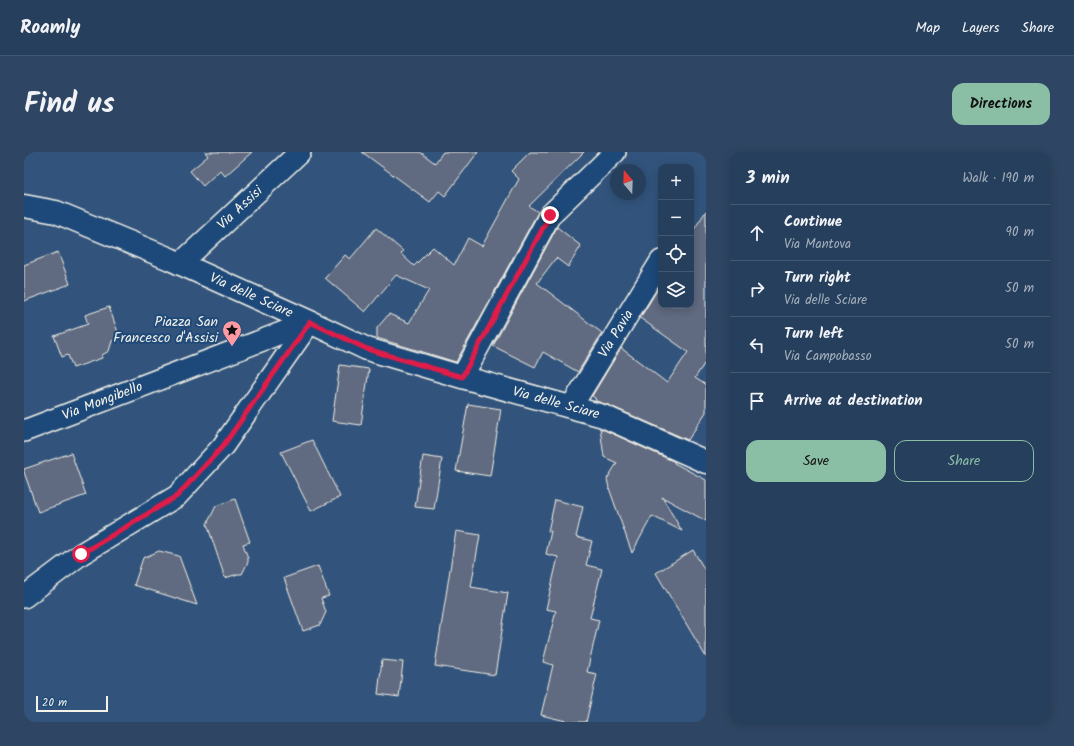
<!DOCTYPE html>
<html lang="en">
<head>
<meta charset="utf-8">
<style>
	body { margin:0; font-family:Kalam,sans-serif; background:#2e4663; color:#f1f3f6 }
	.controls { position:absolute; right:12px; top:12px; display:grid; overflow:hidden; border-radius:8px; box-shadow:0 2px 10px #0003 }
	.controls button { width:36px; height:36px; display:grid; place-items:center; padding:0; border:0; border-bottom:1px solid #425872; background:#263f5d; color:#f1f3f6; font:20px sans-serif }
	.compass { position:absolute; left:586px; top:12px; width:36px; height:36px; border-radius:50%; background:#263f5d; box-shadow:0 2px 10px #0003; rotate:341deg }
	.scale { position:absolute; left:12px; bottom:10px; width:72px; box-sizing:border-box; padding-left:4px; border:2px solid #f4f1e8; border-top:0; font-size:11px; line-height:14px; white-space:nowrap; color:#f4f1e8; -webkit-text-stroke:3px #1f4a7a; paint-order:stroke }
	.stop { position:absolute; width:12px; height:12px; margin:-9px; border:3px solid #e11d48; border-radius:50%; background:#fff }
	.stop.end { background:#e11d48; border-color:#fff; box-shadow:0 1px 4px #0008 }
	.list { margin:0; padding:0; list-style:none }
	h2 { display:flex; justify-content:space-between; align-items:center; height:52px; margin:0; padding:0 16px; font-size:17px }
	h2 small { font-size:13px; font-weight:400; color:#a4afbc }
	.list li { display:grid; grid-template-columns:26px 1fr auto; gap:12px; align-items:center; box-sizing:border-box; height:56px; padding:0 16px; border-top:1px solid #425872 }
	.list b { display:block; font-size:15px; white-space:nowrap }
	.list p { margin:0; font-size:13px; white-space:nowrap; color:#a4afbc }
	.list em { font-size:13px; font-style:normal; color:#a4afbc }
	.actions { display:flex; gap:8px; padding:12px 16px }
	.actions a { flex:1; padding:9px 0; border:1px solid #8abfa5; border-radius:12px; text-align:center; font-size:14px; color:#8abfa5 }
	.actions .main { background:#8abfa5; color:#111 }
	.icon { flex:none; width:22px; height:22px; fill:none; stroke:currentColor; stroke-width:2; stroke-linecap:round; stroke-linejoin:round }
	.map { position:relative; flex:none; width:682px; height:570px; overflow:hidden; border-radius:12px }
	header { display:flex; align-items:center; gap:24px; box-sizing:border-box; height:56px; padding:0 20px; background:#263f5d; border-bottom:1px solid #425872 }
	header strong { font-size:19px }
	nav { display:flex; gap:22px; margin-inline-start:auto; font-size:14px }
	.intro { display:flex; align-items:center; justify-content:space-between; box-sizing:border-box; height:96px; padding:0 24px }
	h1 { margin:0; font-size:28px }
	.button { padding:10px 18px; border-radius:12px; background:#8abfa5; color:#111; font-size:14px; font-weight:700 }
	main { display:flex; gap:24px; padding:0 24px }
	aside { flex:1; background:#263f5d; border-radius:12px; box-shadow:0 2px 10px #0003 }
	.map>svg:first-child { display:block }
	.building { fill:#606b80; stroke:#f4f1e8 }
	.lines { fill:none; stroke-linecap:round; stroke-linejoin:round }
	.street-casing { stroke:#f4f1e8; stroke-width:24 }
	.secondary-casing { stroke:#f4f1e8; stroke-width:25 }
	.street { stroke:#1f4a7a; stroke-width:21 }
	.secondary { stroke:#1f4a7a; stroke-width:22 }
	.route { stroke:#e11d48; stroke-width:5 }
	.labels { text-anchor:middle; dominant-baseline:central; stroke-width:4; stroke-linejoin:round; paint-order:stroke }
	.street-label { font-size:14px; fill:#f4f1e8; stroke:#1f4a7a }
	.poi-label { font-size:14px; fill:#f4f1e8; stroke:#1f4a7a; text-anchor:end }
</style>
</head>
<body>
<header>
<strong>Roamly</strong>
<nav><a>Map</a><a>Layers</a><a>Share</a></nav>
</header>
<div class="intro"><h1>Find us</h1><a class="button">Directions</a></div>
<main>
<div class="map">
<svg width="682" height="570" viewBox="0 0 682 570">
	<rect width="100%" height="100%" fill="#32547c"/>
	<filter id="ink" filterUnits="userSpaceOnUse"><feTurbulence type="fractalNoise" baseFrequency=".025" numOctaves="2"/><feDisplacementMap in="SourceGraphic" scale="8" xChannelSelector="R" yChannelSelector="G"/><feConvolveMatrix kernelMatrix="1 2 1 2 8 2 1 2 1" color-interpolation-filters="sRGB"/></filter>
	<g filter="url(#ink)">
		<!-- building -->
		<g class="building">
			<path d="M181,0H228L201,24L196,18L179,34L166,19L184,4Z"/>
			<path d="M338,0H396L411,11L419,0H454L421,44L415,39L406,50Z"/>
			<path d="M506,0H560L505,54L514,60L432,210L353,186V176L365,162L385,171L405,138L372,123L341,160L301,126L321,103L326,107L352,76L379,99L377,102L390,114L409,95L430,113L444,86L458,94L495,27L487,19Z"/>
			<path d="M682,59V213L680,212L671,226L682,233V260L664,288L584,253L572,249L571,246L568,244L597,196L643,231L664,200L616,166L637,132V153H667V82Z"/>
			<path d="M533,75L557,94L544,115L532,106L513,131L578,181L554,220L519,200L511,215L469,194Z"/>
			<path d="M34,100L46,132L0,149V113Z"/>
			<path d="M85,155L96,186L88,189L85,199L78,203V206L49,216L44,203L38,205L30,184L64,172L61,163Z"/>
			<path d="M316,213L345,217L337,273L308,269Z"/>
			<path d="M444,252L477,257L466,324L432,319Z"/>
			<path d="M576,276L651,310L650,311L682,328V369L638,345L658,379L628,364L608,401L585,336L583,327L593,311L580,305Z"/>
			<path d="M288,288L316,345L287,359L257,300Z"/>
			<path d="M47,301L62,343L14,360L0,320V317Z"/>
			<path d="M399,304L418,307L410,357L391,355Z"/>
			<path d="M211,347L226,390L219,392L224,406V410L218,422H214L201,426L183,372L192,354Z"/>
			<path d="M531,348L559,355L552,385L568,389L562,413L578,417L566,466L575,468L563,520L573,522L562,570H546L517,563L529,513L519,510L532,459L522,457L534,405L522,402L527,379H524Z"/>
			<path d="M432,379L456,383L447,435L484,441L471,523L411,514Z"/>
			<path d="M669,398L682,420V505L632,421Z"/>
			<path d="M135,399L155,404L173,453L110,433L119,406Z"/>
			<path d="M294,414L305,444L297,446L302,460L296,473L279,479L260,426Z"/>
			<path d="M358,508L379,510L375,545L354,542Z"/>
		</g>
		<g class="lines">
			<defs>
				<g id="street">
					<path id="s1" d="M156,112L276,0"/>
					<path d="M438,225L526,63L591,0"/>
					<path id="s2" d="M547,255L637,109"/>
					<path id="s3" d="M0,279L286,170"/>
					<path d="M0,445L57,402L153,344L199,294L286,170"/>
				</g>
				<g id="secondary">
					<path id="s4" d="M0,54L32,60L146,107L286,170L343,197L438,225L579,264L682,310"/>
				</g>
			</defs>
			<!-- street casing -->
			<use href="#street" class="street-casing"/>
			<!-- secondary casing -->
			<use href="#secondary" class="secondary-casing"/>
			<!-- street -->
			<use href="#street" class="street"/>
			<!-- secondary -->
			<use href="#secondary" class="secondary"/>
		</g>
	</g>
	<g class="lines" filter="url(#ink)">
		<!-- route -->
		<path class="route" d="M57,402L153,344L199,294L286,170L343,197L438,225L526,63"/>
	</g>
	<!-- icons -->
	<defs>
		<symbol id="sight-pin" viewBox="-11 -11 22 30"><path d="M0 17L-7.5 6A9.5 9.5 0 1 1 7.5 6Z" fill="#ff9aa2" stroke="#1f4a7a"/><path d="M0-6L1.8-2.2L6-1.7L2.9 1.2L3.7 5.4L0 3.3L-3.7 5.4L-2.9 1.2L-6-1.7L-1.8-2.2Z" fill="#111"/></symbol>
	</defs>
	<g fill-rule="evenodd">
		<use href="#sight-pin" x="197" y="167" width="22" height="30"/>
	</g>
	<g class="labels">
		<!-- street labels -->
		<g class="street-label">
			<text stroke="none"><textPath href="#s1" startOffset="82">Via Assisi</textPath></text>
			<text stroke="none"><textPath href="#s4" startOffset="245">Via delle Sciare</textPath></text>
			<text stroke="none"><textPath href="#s2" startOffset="86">Via Pavia</textPath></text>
			<text stroke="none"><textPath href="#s3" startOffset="84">Via Mongibello</textPath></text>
			<text stroke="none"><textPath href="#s4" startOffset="569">Via delle Sciare</textPath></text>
		</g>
		<!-- poi labels -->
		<g class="poi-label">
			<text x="194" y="170">Piazza San<tspan x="194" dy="16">Francesco d'Assisi</tspan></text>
		</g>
	</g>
</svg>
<div class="controls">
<button>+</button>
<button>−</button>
<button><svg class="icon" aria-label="locate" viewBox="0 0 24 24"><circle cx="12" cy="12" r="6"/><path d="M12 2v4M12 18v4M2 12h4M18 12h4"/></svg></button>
<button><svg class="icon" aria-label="layers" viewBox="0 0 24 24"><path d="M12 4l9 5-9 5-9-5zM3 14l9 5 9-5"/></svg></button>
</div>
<svg class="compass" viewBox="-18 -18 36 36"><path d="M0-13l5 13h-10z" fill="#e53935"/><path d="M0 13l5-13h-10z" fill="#a4afbc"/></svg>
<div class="scale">20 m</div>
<div class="stop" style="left:57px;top:402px"></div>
<div class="stop end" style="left:526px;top:63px"></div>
</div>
<aside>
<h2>3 min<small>Walk · 190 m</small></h2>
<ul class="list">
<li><svg class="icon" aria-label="ahead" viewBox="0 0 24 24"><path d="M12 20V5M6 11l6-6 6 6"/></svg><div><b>Continue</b><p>Via Mantova</p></div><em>90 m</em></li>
<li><svg class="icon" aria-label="right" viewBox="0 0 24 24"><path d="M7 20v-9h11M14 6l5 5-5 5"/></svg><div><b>Turn right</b><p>Via delle Sciare</p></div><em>50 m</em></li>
<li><svg class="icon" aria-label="left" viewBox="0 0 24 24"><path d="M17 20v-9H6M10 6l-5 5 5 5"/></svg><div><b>Turn left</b><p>Via Campobasso</p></div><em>50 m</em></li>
<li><svg class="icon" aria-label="arrive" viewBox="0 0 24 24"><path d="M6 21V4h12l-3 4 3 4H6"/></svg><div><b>Arrive at destination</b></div></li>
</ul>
<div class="actions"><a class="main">Save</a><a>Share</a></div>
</aside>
</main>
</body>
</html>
